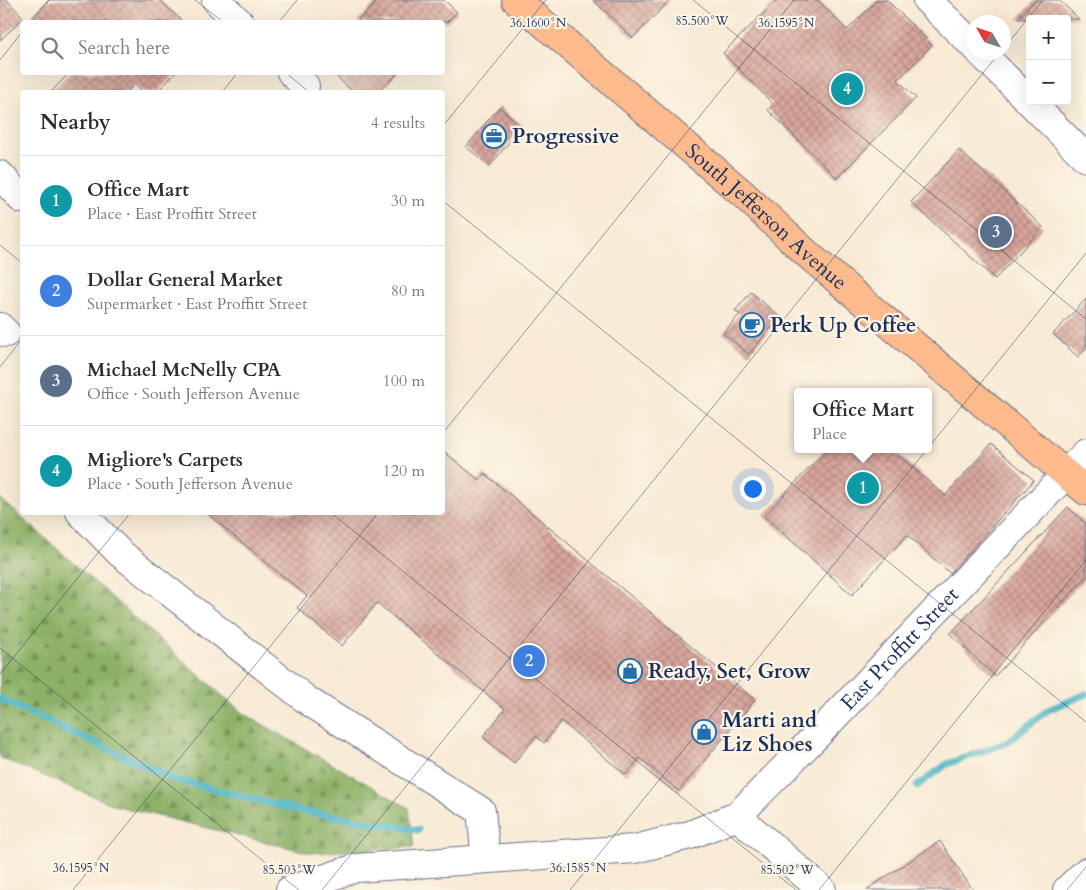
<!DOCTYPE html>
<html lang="en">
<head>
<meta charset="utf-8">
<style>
	body { margin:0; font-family:Cardo,serif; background:#f2f2f3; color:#2b2b33 }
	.controls { position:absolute; right:15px; top:15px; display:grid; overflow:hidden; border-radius:5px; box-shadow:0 5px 20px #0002 }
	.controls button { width:45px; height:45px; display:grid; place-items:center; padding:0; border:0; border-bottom:1px solid #e1e1e2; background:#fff; color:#2b2b33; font:25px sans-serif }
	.compass { position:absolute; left:966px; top:15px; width:45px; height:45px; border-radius:50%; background:#fff; box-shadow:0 5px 20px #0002; rotate:309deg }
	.you { position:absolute; left:752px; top:488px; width:18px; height:18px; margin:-12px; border:4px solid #fff; border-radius:50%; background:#1a73e8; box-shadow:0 0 0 8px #1a73e833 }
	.badge { display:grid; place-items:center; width:32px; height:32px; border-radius:50%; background:#d93025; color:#fff; font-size:16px; font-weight:700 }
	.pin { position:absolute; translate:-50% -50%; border:2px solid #fff; box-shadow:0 1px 5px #0006 }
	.popup { position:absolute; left:794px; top:388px; width:138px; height:65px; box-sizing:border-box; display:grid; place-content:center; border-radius:5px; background:#fff; filter:drop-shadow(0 1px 4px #0005); font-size:16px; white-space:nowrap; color:#7c7c81 }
	.popup b { font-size:19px; color:#2b2b33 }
	.popup::after { content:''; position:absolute; left:50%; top:100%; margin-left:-10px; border:10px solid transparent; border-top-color:#fff }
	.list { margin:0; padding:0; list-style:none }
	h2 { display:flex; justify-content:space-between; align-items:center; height:65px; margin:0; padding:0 20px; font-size:21px }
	h2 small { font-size:16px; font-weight:400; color:#7c7c81 }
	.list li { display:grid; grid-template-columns:32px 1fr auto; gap:15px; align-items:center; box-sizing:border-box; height:90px; padding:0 20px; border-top:1px solid #e1e1e2 }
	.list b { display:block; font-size:19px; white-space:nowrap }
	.list p { margin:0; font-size:16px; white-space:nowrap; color:#7c7c81 }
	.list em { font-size:16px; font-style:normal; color:#7c7c81 }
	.icon { flex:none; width:28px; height:28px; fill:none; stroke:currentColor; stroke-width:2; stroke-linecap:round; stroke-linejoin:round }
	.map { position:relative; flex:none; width:1086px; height:890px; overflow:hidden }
	.search { position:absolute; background:#fff; box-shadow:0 5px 20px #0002; left:20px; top:20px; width:425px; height:55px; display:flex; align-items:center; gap:12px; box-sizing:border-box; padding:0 18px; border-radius:5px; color:#7c7c81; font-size:19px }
	.panel { position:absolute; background:#fff; box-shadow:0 5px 20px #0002; left:20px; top:90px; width:425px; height:425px; border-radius:5px }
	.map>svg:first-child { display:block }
	.forest { fill:url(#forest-firs); stroke:#547062 }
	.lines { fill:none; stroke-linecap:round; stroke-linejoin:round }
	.stream { stroke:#4ab6c6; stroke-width:7 }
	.building { fill:url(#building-cross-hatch) }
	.minor-casing { stroke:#687087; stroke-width:30 }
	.major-casing { stroke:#687087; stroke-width:30 }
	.minor { stroke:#fff; stroke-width:28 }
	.major { stroke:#fcba8d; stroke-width:28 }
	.ticks { fill:none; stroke:#1b2f5e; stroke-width:1; stroke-opacity:0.45 }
	.labels { text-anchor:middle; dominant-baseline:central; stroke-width:4.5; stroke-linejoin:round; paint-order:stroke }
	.poi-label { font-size:21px; font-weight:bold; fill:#1b2f5e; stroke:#fcf5e5; text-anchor:start }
	.street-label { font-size:21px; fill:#1b2f5e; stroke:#fcf5e5 }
	.ticks-label { font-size:12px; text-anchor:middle; fill:#1b2f5e; stroke:#fcf5e5; stroke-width:4.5; stroke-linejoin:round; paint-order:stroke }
</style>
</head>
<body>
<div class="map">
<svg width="1086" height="890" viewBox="0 0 1086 890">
	<defs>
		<pattern id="forest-firs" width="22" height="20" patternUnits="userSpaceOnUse" patternTransform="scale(1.25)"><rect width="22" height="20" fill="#8cb166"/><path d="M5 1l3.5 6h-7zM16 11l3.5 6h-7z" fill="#729057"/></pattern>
		<pattern id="building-cross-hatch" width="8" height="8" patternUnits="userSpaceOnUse" patternTransform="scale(1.25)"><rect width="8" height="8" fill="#d9a69b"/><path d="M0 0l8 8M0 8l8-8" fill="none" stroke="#af8882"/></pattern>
	</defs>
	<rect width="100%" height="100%" fill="#fcf5e5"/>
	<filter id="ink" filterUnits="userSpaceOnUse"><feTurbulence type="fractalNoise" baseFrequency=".02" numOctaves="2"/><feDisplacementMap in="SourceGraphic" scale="10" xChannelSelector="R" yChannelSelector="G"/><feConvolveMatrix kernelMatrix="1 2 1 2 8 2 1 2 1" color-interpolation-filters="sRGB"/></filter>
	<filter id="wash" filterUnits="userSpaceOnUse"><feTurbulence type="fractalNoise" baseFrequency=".0096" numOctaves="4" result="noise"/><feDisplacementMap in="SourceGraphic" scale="20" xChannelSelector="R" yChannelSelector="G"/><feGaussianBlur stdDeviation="1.12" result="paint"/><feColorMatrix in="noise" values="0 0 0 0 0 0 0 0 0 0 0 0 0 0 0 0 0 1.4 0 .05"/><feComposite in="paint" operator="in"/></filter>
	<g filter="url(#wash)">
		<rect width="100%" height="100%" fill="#f8ead4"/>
		<!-- forest -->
		<path class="forest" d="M0,498L241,712L409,808L414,847L311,853L117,806L7,761L0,757Z"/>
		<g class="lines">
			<!-- stream -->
			<g class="stream">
				<path d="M0,699L173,779L302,811L418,830"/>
				<path d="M917,786L947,764L1008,742L1048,710L1086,694"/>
			</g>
		</g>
		<g id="blocks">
			<!-- building -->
			<g class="building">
				<path d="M0,0H7L24,18L0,40Z"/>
				<path d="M49,0H160L183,22H27Z"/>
				<path d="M379,0H444L457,12L447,22H357Z"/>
				<path d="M593,0H670L633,38Z"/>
				<path d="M777,0H818L847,30L877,0H887L932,45L898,80L916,98L837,178L768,110L773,104L723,53Z"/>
				<path d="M1035,0H1059L1079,19H1018Z"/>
				<path d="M70,72H176L157,92H143L135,84L127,92H51Z"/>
				<path d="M332,72H399L379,92H353Z"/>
				<path d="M499,107L522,126L490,166L466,147Z"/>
				<path d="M959,150L1043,227L995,279L911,202Z"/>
				<path d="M751,292L780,317L749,354L723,333L740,314L735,311Z"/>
				<path d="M1086,299V348L1078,357L1053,334Z"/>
				<path d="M991,444L1034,480L950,573L907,535L852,595L764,516L827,449H892L945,496Z"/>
				<path d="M442,450L479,480L484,473L755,700L679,791L640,758L626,775L561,721L544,743L536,736L514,763L483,737L505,709L377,603L342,646L297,608L307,596L205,512H442Z"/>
				<path d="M1068,507L1086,524V577L995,676L950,634Z"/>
				<path d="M940,841L973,890H866Z"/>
			</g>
		</g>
	</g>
	<g filter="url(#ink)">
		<use href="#blocks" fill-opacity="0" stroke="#687087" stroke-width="1"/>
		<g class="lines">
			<defs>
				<g id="minor">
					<path d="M216,0L239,22"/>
					<path d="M927,0L974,46"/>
					<path d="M980,52L1086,158"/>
					<path d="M291,72L305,86"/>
					<path d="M0,175L22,199"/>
					<path d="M0,327L6,333"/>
					<path d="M80,512L120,553L308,701L481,811L486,859"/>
					<path d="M737,816L822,890"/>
					<path id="s1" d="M290,890L356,868L635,849L690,835L737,816L821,731L1086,453"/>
					<path d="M1067,890L1086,872"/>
				</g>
				<g id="major">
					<path id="s2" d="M516,0L744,195L806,253L1086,491"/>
				</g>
			</defs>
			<!-- minor casing -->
			<use href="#minor" class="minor-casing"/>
			<!-- major casing -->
			<use href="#major" class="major-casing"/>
			<!-- minor -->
			<use href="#minor" class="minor"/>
			<!-- major -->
			<use href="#major" class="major"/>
		</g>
	</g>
	<!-- ticks -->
	<path class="ticks" d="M195,0L223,22M693,0L1086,319M31,22L49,0M279,22L297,0M1004,48L1043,0M0,60L22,32M285,72L309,92M222,92L238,72M442,127L546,0M442,200L1086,722M0,245L22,263M0,367L22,339M442,434L794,0M330,512L796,890M0,648L299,890M0,674L131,512M73,890L379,512M322,890L1000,52M570,890L1086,253M819,890L1086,560M1067,890L1086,867"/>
	<!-- icons -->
	<defs>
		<symbol id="office-ring" viewBox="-11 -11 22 22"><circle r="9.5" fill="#fcf5e5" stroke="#1f6fb2" stroke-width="1.5"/><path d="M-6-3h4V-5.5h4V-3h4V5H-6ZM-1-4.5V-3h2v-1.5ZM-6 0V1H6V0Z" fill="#1f6fb2"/></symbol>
		<symbol id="cafe-ring" viewBox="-11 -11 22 22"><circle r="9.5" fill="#fcf5e5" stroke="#1f6fb2" stroke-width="1.5"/><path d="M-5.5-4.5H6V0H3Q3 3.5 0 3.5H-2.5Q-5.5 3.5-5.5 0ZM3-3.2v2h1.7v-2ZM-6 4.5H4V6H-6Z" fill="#1f6fb2"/></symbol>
		<symbol id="shop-ring" viewBox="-11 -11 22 22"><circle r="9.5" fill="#fcf5e5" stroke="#1f6fb2" stroke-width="1.5"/><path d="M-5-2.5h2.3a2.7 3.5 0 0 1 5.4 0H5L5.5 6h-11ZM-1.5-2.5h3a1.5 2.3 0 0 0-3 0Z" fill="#1f6fb2"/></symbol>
	</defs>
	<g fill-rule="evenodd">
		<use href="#office-ring" x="480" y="122" width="28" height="28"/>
		<use href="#cafe-ring" x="738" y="311" width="28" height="28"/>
		<use href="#shop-ring" x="616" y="657" width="28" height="28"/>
		<use href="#shop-ring" x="690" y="718" width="28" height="28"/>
	</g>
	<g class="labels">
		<!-- poi labels -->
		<g class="poi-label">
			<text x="512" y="136">Progressive</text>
			<text x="770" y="325">Perk Up Coffee</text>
			<text x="648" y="671">Ready, Set, Grow</text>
			<text x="722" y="720">Marti and<tspan x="722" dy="24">Liz Shoes</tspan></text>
		</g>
		<!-- street labels -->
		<g class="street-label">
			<text stroke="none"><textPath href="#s2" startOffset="331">South Jefferson Avenue</textPath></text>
			<text stroke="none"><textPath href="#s1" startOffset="690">East Proffitt Street</textPath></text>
		</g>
	</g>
	<g class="ticks-label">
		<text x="702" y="25">85.500°W</text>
		<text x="538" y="27">36.1600°N</text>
		<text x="786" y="27">36.1595°N</text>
		<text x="81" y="872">36.1595°N</text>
		<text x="578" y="872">36.1585°N</text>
		<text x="289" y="874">85.503°W</text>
		<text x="787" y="874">85.502°W</text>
	</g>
</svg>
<div class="controls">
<button>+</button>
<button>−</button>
</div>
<svg class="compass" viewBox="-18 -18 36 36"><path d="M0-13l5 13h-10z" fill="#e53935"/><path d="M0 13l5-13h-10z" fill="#7c7c81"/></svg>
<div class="you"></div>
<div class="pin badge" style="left:863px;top:488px;background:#0f9aa8">1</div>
<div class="popup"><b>Office Mart</b>Place</div>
<div class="pin badge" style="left:529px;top:661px;background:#3f7fe0">2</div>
<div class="pin badge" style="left:996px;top:232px;background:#5c6f8a">3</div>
<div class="pin badge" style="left:847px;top:89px;background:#0f9aa8">4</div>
<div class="search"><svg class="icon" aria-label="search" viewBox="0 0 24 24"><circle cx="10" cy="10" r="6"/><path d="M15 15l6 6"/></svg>Search here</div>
<section class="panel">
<h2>Nearby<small>4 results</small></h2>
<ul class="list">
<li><span class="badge" style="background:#0f9aa8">1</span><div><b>Office Mart</b><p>Place · East Proffitt Street</p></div><em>30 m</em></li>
<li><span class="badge" style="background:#3f7fe0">2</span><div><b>Dollar General Market</b><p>Supermarket · East Proffitt Street</p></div><em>80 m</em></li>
<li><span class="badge" style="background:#5c6f8a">3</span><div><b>Michael McNelly CPA</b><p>Office · South Jefferson Avenue</p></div><em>100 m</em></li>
<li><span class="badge" style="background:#0f9aa8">4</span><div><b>Migliore's Carpets</b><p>Place · South Jefferson Avenue</p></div><em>120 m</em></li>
</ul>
</section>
</div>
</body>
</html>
